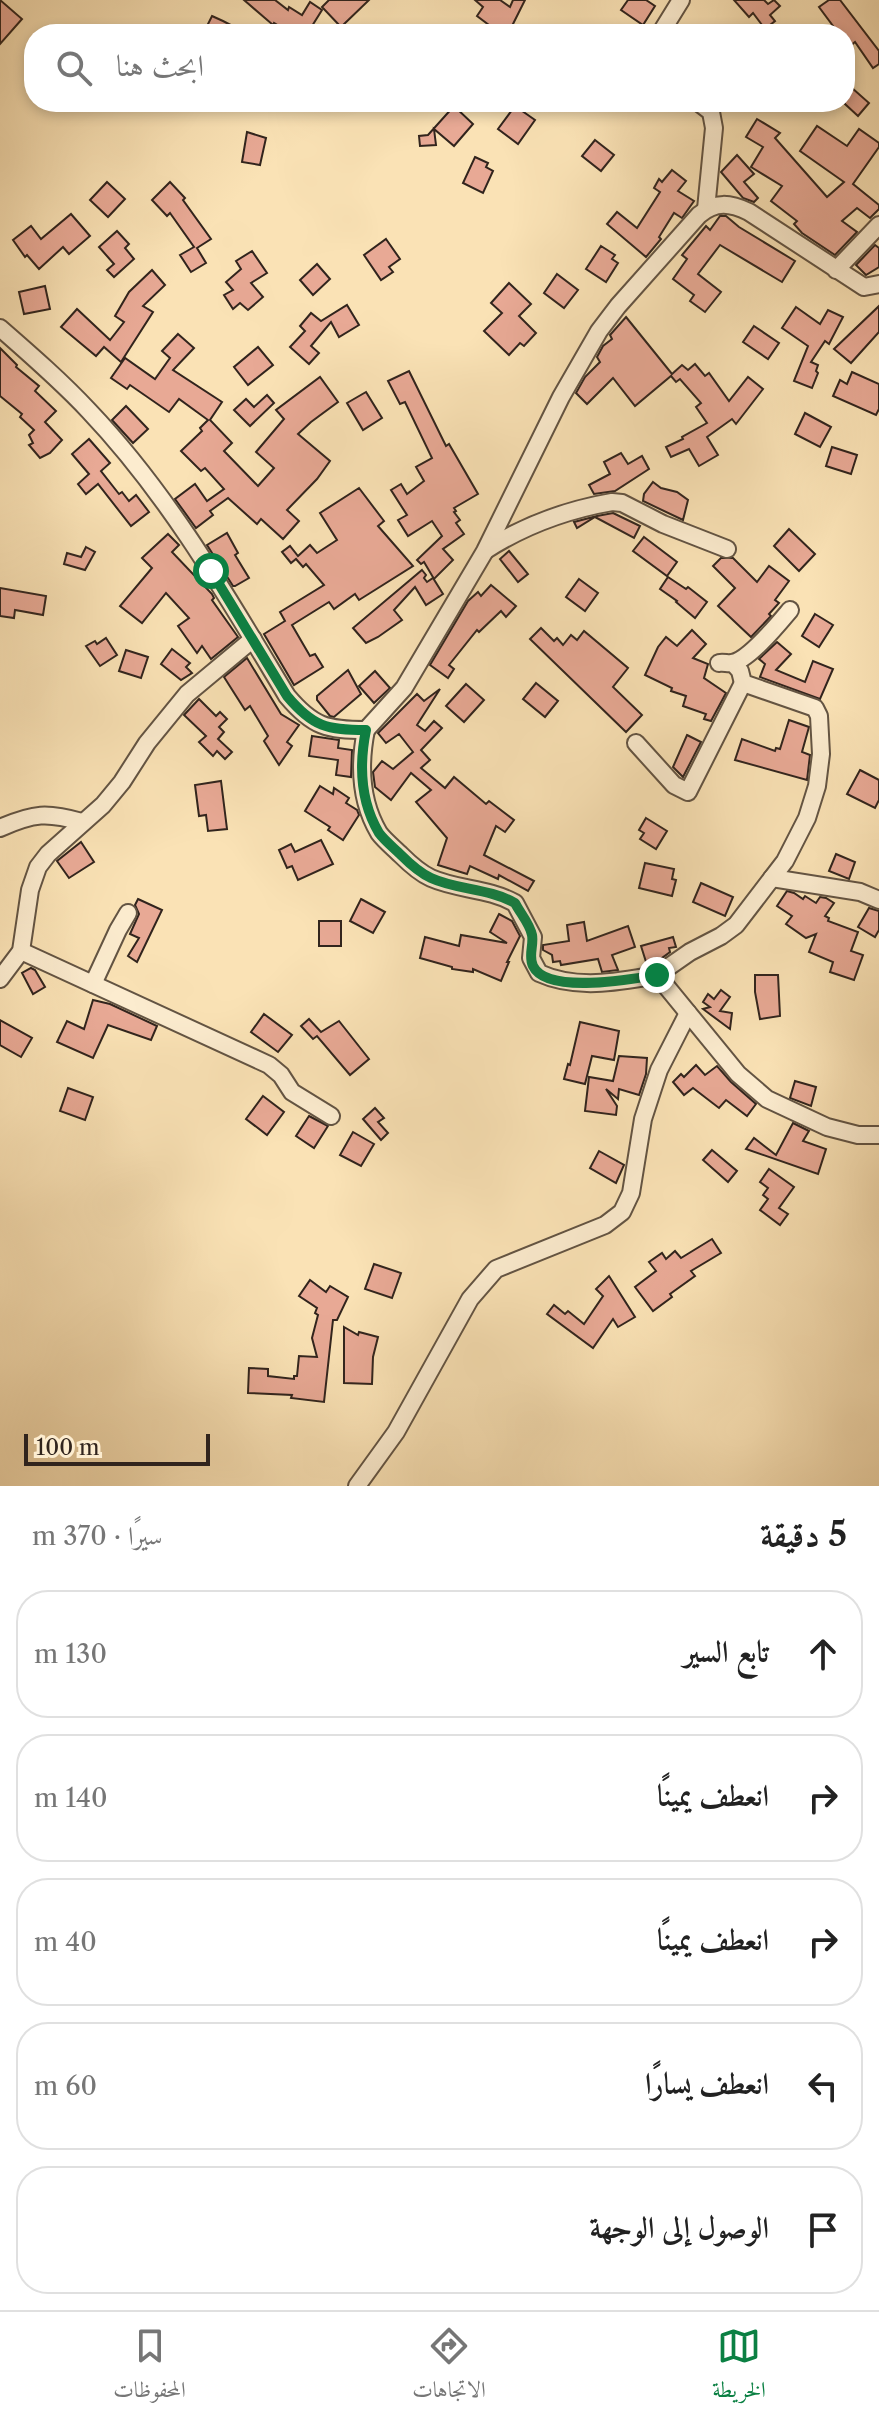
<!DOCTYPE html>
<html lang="ar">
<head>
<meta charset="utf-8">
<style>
	body { margin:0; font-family:"Libre Caslon Text",Amiri,serif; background:#f2f2f2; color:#222; direction:rtl }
	.scale { position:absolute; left:24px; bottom:20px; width:186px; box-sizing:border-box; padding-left:8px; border:4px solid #31241d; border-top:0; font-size:22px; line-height:28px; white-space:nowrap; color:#31241d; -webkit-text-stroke:6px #fceccf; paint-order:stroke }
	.stop { position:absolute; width:24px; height:24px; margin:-18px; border:6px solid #0b8043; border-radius:50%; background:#fff }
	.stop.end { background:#0b8043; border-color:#fff; box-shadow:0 2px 8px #0008 }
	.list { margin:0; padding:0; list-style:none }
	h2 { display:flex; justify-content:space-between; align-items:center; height:104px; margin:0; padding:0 32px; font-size:34px }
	h2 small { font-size:26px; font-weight:400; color:#767676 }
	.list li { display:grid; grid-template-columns:52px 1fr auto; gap:24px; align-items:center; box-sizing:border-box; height:128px; margin:0 16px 16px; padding:0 16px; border:2px solid #e0e0e0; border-radius:32px }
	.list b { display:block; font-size:30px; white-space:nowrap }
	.list em { font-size:26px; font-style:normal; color:#767676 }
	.icon { flex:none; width:44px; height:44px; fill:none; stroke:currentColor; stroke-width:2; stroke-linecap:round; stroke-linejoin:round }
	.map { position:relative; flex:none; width:879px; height:1486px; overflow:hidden; direction:ltr }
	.search { position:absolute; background:#fff; box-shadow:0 4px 12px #0003; left:24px; right:24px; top:24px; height:88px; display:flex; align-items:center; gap:20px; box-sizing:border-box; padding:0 28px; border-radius:32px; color:#767676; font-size:30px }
	.sheet { height:824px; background:#fff }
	nav { display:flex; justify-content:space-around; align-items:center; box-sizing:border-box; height:112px; border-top:2px solid #e0e0e0; background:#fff; font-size:22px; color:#767676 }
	nav a { display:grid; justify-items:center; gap:4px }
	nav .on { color:#0b8043 }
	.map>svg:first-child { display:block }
	.building { fill:#e8a995; stroke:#31241d; stroke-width:2 }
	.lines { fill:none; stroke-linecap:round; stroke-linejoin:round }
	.minor-casing { stroke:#635443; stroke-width:20 }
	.minor { stroke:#fceccf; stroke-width:16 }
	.route { stroke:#0b8043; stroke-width:10 }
</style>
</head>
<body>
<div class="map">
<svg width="879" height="1486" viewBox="0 0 879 1486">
	<rect width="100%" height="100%" fill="#fae2b5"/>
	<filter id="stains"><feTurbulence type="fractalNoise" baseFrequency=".0025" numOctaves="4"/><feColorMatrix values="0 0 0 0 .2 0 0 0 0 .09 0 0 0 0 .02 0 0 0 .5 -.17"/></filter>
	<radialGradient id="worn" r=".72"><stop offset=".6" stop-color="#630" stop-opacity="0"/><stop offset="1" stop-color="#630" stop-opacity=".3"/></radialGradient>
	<!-- building -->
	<g class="building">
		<path d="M0,0L22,19L0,44Z"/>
		<path d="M244,0H275L288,10L289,7L302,15L310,2L322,10L307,34H292L274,23L273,25Z"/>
		<path d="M329,0H369L341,27L322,7Z"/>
		<path d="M475,0H500L510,7L513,0H525L512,26L515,28L510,34H501L477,16L483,7Z"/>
		<path d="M628,0H646L655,6L643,25L621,10Z"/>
		<path d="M734,0H764L768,4L774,0L780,6L770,15L775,21L765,29L753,13L749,17Z"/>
		<path d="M829,0H840L879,51V64L873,68L855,42L849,47L845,42V34H839L819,7Z"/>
		<path d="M212,16L223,21L248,34H213L215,30L207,26Z"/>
		<path d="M852,88L869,103L858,116L845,104V96Z"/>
		<path d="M454,106L473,124L454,146L434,129L436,145L420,146L419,136L428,135Z"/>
		<path d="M515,106L535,120L518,144L498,129Z"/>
		<path d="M757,119L780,133L775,138L827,197L844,182L800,151L817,126L847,146L859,129L879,143V147L853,184L879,205V209L870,218L857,208L842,221L857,232L835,255L802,233L794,224L797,221L771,201L782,186L751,167L763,147L746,137Z"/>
		<path d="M247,132L266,138L260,165L242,162Z"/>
		<path d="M595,140L614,155L601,171L582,156Z"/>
		<path d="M737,155L754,174L744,182L758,198L754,202L743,198L721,172Z"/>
		<path d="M475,157L488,163L486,167L493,171L483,193L463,183Z"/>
		<path d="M672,170L686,181L678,191L694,201L682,218L674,213L659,237L661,239L646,257L607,224L617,212L637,228L660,192L654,188L659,179L662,182Z"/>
		<path d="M107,182L125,199L108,217L90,200Z"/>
		<path d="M170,182L185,198L183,200L211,239L197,248L206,263L191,272L180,255L194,247L170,213L167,216L152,200Z"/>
		<path d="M71,214L90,236L69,254L63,247L39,269L27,255L25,257L13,240L31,226L41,239Z"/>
		<path d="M720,216H726L739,227L795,261L782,282L720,245L698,274L721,292L705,312L690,301L694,295L673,279L687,259L682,255L706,226L710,230Z"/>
		<path d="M117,231L129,244L125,248L134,259L114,277L107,270L114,264L99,247Z"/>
		<path d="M386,239L400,259L389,267L393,272L381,280L364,255Z"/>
		<path d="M875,245L879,248V267L866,275L856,265Z"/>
		<path d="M601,246L615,255L612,259L618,263L606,282L586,269Z"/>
		<path d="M252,251L267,273L251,283L263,297L248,310L240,303L233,309L224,295L233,290L226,282L241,269L236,261Z"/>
		<path d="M317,264L330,279L313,295L300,280Z"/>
		<path d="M152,270L165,285L143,306L153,312L121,362L104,347L96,356L61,327L77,309L110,340L124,322L115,316L129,292Z"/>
		<path d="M557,274L578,290L564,308L544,293Z"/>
		<path d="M509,283L531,304L519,316L536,333L524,346L520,343L509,355L484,331L502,313L491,303Z"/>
		<path d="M45,286L50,309L24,314L19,292Z"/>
		<path d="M347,305L359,325L339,337L331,322L311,346L319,353L309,364L290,347L305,331L300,326L311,313L321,321Z"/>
		<path d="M879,306V332L851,363L834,349Z"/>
		<path d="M796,307L820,324L828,310L843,317L829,344L825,341L811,362L818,365L816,371L818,373L812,388L794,381L808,346L782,328Z"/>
		<path d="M626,317L672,374L682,365L688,370L695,364L705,376L709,373L729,401L748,377L763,389L736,424L732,419L707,437L718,455L699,466L689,449L671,457L666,447L683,439L682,437L707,423L696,407L701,403L680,379L676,382L671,376L635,406L613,378L587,404L576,393L585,377L600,362L597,357L603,346L612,339L610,335Z"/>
		<path d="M754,326L779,343L768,359L743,342Z"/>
		<path d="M178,334L194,348L173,370L222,402L210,420L232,443L224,451L258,486L274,468L256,452L284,419L276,410L320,377L338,402L311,422L298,434L330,461L317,479L287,510L299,521L283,539L261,519L257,524L228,498L210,511L213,515L196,528L175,499L195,484L207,501L224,489L205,468L201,471L181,451L202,431L200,428L208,420L179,399L169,412L130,385L127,389L111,378L125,358L155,379L170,358L162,351Z"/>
		<path d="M258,347L273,365L248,385L234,367Z"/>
		<path d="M0,348L17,365L16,367L39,386L35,391L56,411L45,422L62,440L50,453L40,458L29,445L33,443L29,435L34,430L20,417L22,414L0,396Z"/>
		<path d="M409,371L446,446L449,444L478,494L454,508L456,511L454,512L460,520L456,523L464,534L443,549L453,560L434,579L424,562L421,564L417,560L442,536L432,521L408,536L398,520L407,515L391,490L401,484L407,494L424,481L416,467L432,458L405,402L400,404L388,381Z"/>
		<path d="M852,372L879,384V409L876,415L833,396L840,380L847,384Z"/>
		<path d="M366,392L382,418L363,430L347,403Z"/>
		<path d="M267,395L274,403L250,426L234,410L246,399L254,407Z"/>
		<path d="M126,406L148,429L133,443L112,420Z"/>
		<path d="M805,413L831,427L820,447L795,434Z"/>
		<path d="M89,439L110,463L101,471L119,494L122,492L129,501L136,495L149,512L131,526L98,484L86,494L78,484L89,474L72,454Z"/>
		<path d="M832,447L857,455L851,474L826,466Z"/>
		<path d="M621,453L628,464L642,456L649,469L615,491L594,494L589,485L610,474L604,462Z"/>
		<path d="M653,482L661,488L677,492L688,500L683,520L643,501L644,494Z"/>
		<path d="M359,488L384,521L378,526L413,566L359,600L355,594L334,609L329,602L292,625L310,656L315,654L323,667L294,685L264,634L285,621L280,612L324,585L306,564L303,567L296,559L291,563L282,552L290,546L298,556L310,545L317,553L337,540L320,513Z"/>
		<path d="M613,513L640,526L634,538L595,517L577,528L574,522L597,516Z"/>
		<path d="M789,529L815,554L799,571L774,546Z"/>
		<path d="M227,533L238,553L235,555L249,578L235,586H233L207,545Z"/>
		<path d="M168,534L179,545L172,552L212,594L214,598L212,600L238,637L211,659L202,646L197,653L178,626L189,618L166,593L142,623L120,606L152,568L142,558Z"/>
		<path d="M644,537L677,562L667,576L633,551Z"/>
		<path d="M86,547L95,552L85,570L64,564L67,553L81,557Z"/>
		<path d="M509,551L528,574L518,582L500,559Z"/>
		<path d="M721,558H733L757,582L769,566L789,581L775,600L779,603L769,614L771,616L751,637L718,606L735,588L713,566Z"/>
		<path d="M422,570L426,575L424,578L427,582L433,578L443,594L426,605L415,587L394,610L402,620L378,637L366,643L353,628Z"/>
		<path d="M668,577L686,589L688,587L707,602L695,618L676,602L677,601L660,589Z"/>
		<path d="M579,579L598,593L585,611L566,597Z"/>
		<path d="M491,585L516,606L506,617L501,611L479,632L477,630L449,665L454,669L448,678L430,665L468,601L478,592L481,596Z"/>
		<path d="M0,588L46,596L43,615L15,610L14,618L0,616Z"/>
		<path d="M815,614L833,625L819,647L802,636Z"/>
		<path d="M541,628L554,641L557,638L563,645L571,635L577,640L584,631L628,668L613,687L642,715L626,732L530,639Z"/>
		<path d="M692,630L706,644L693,658L708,664L704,678L726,693L711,721L704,719L706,714L683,706L686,696L671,691L672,688L645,675L658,647L666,637L677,646Z"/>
		<path d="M106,638L117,655L100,666L86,646L95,641L97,644Z"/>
		<path d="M777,642L791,654L776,670L805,682L813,661L833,669L820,699L760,677L765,664L759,659Z"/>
		<path d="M172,649L190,663L186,667L192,673L181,680L161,664Z"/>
		<path d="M126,650L148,657L141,678L119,671Z"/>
		<path d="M247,658L281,714L299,725L287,742L292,746L279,765L264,741L268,736L250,706L245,710L224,677Z"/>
		<path d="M348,670L361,694L334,717L330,716L317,700V696Z"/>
		<path d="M375,671L390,688L374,703L359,686Z"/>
		<path d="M536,683L558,701L545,717L523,699Z"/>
		<path d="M466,684L484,700L464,722L446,706Z"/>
		<path d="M440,689L417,725L425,731L434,721L442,728L421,750L430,760L421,768L445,788L454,777L486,804L489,801L514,820L505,832L496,826L484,855L534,881L528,891L499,875L498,879L470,866L467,874L438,865L447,838L416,802L431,790L411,773L391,800L375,787L373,772L382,761L393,769L413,752L399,734L386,743L378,733L417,694L424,701Z"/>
		<path d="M199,699L216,716L220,712L227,719L219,727L224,732L218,739L232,752L225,759L217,751L213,756L199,742L206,736L184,715Z"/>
		<path d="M789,720L809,727L802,752L810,755L807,780L735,760L742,739L775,751L776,748L780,749Z"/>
		<path d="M687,735L701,742L683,777L673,767Z"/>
		<path d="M312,736L339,740L338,748L352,750L351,777L336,775L338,760L309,756Z"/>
		<path d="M860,770L879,780V800L875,808L847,794Z"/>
		<path d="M221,781L227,829L208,831L206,815L199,816L195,785Z"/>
		<path d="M320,786L333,794L334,788L349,798L346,803L357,810L359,815L343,840L328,830L330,827L305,811Z"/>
		<path d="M646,818L667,831L656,849L640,839L644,833L639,830Z"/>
		<path d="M321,840L333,864L298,880L292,866L287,868L279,850L291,844L295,852Z"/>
		<path d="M81,842L94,862L69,878L57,861Z"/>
		<path d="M836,854L855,862L849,879L829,871Z"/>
		<path d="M645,863L674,869L672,879L676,880L672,896L639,888Z"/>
		<path d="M701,883L733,897L725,916L693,902Z"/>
		<path d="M787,891L794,893L803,899L805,896L816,903L820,897L826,898L834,903L825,916L829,918L828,921L858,932L851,951L863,955L854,980L830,972L833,962L809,952L816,934L806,938L786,924L792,916L777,906Z"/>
		<path d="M138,899L162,910L137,962L128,956L139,938L130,934L139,914L135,905Z"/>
		<path d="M361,899L385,912L373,933L350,921Z"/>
		<path d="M869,908L879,911V930L875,937L858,927Z"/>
		<path d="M499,914L512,921L520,936L507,962H509L501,981L473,969V972L452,969V967L420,958L425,937L459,946L461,935L507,943L490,932Z"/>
		<rect x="319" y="921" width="22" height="25"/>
		<path d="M584,922L587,941L628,926L635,947L612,955L618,970L602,972L598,959L561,965L560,961L553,962L552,955L543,950V945L569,941L567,925Z"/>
		<path d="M673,937L676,947L669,948L670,952L655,963L647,965L641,946Z"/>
		<path d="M31,968L35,970L45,987L33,994L22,973Z"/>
		<path d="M755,975H778L780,1016L760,1019L755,992Z"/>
		<path d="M721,990L730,997L720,1011L732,1013L730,1029L703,1009L710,1007L703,1002L708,994L714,999Z"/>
		<path d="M93,1000L110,1004L157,1026L151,1040L108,1025L93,1058L57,1042L67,1021L84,1029Z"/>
		<path d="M264,1014L292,1035L278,1052L251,1032Z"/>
		<path d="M309,1019L321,1032L339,1021L369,1059L350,1075L317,1036L313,1039L301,1026Z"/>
		<path d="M0,1020L32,1038L21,1057L0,1045Z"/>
		<path d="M580,1022L619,1031L614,1060L592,1056L585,1084L564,1079L568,1064L570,1065Z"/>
		<path d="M619,1056L647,1058L646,1074L639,1095L619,1089L618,1099L606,1089L617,1106L616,1115L585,1111L589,1077L613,1081Z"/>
		<path d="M696,1065L705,1075L717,1066L731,1082L756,1104L747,1116L726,1100L719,1108L693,1088L684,1095L673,1082L681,1074L684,1077Z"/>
		<path d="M795,1081L816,1087L811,1106L790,1098Z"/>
		<path d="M68,1088L93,1097L85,1120L60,1111Z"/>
		<path d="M263,1096L284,1112L267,1135L246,1119Z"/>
		<path d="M375,1108L384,1118L378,1122L388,1133L381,1140L363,1119Z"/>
		<path d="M309,1116L328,1126L314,1148L296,1136Z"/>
		<path d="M793,1123L809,1131L803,1141L826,1149L818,1174L746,1149L754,1138L776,1155Z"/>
		<path d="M353,1132L374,1144L361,1166L340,1155Z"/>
		<path d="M712,1150L737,1171L728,1182L703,1160Z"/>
		<path d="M599,1151L624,1165L616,1183L590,1168Z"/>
		<path d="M769,1169L794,1187L779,1208L788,1214L780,1225L760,1210L768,1199L763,1195L768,1188L760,1182Z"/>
		<path d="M712,1239L721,1253L691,1271L695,1276L670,1294L672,1297L653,1311L635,1287L656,1271L649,1262L662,1253L666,1259L675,1251L681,1258Z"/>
		<path d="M374,1264L401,1273L392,1298L365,1289Z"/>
		<path d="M609,1276L635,1317L618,1327L613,1319L593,1348L547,1314L554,1305L565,1314L568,1311L584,1324L603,1296L596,1289Z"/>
		<path d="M310,1280L326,1292L330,1286L348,1297L337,1320H333L324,1402L291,1398L292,1395L248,1393L249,1368L268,1369V1376L294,1379V1376H297L299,1356L317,1357L312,1338L318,1315L315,1313L317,1308L299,1296Z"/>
		<path d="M344,1327L358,1335L359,1332L378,1337L373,1357L372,1384L344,1383Z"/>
	</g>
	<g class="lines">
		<defs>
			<g id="minor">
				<path d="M660,34L681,0"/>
				<path d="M698,102L711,112L714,128L706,209"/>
				<path d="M836,270L879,225"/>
				<path d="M0,328C31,355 62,382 89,411C169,495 228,598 287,696C313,727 327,730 366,730L404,688L485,551L561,397L599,331L618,306L699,215C716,201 730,203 749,212L864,287L879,284"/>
				<path d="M486,550C525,525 566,510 612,502L622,503L663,524L727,549"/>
				<path d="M719,663C724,662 728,664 732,663C749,660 779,623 790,610"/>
				<path d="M366,730C359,765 360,801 379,833C385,841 394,848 401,855C409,863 420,873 431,878C458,890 488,888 515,903L533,937L531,958L539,973C576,990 618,982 657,975L738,1074L767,1099L827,1127L858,1135H879"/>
				<path d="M636,743L674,785L688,792L743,683"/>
				<path d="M0,828C34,813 47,812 82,822"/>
				<path d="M772,878L860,892L879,900"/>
				<path d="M21,951L269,1065L281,1075L292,1092L331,1116"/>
				<path d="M657,975L690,952L721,936L736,925L785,861L807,818L817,786L821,754L819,716L815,708L743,683L740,671L733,663"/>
				<path d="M0,979L21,951L30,890L38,867L48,854L103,805L122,782L147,743L187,694L253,639"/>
				<path d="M93,984L118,930L128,913"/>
				<path d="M357,1486L396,1432L470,1299L496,1269L605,1225L622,1212L631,1193L643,1119L659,1070L688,1013"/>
			</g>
		</defs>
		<!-- minor casing -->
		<use href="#minor" class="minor-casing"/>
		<!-- minor -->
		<use href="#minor" class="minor"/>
	</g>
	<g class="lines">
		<!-- route -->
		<path class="route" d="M211,571L287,696C313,727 327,730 366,730C359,765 360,801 379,833C385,841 394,848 401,855C409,863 420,873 431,878C457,890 488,888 515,903C520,913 530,924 532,935C534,945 528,956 533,966C547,995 632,979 657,975"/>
	</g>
	<rect width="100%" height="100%" filter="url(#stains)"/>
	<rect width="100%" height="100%" fill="url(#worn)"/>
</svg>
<div class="scale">100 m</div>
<div class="stop" style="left:211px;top:571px"></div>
<div class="stop end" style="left:657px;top:975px"></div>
<div class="search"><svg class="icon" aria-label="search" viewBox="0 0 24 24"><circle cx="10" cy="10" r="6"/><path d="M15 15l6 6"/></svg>ابحث هنا</div>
</div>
<section class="sheet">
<h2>5 دقيقة<small>سيرًا · 370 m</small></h2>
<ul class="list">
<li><svg class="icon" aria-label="ahead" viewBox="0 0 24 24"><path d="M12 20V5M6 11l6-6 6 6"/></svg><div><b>تابع السير</b></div><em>130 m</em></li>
<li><svg class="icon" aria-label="right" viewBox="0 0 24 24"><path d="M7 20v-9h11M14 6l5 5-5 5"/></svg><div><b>انعطف يمينًا</b></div><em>140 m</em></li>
<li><svg class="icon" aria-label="right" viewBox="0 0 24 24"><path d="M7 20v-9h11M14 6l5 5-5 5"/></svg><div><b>انعطف يمينًا</b></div><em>40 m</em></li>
<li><svg class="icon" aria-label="left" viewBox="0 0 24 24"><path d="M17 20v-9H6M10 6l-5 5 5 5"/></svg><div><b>انعطف يسارًا</b></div><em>60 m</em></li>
<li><svg class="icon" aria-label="arrive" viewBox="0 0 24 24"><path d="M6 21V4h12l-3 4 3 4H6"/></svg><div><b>الوصول إلى الوجهة</b></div></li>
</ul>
</section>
<nav>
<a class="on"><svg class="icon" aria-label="map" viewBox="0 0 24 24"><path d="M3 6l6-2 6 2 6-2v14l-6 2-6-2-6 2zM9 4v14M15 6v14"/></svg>الخريطة</a>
<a><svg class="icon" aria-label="directions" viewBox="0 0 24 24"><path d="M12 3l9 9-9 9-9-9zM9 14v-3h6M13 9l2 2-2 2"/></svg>الاتجاهات</a>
<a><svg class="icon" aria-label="saved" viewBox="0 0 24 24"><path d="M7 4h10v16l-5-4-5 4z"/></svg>المحفوظات</a>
</nav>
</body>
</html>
